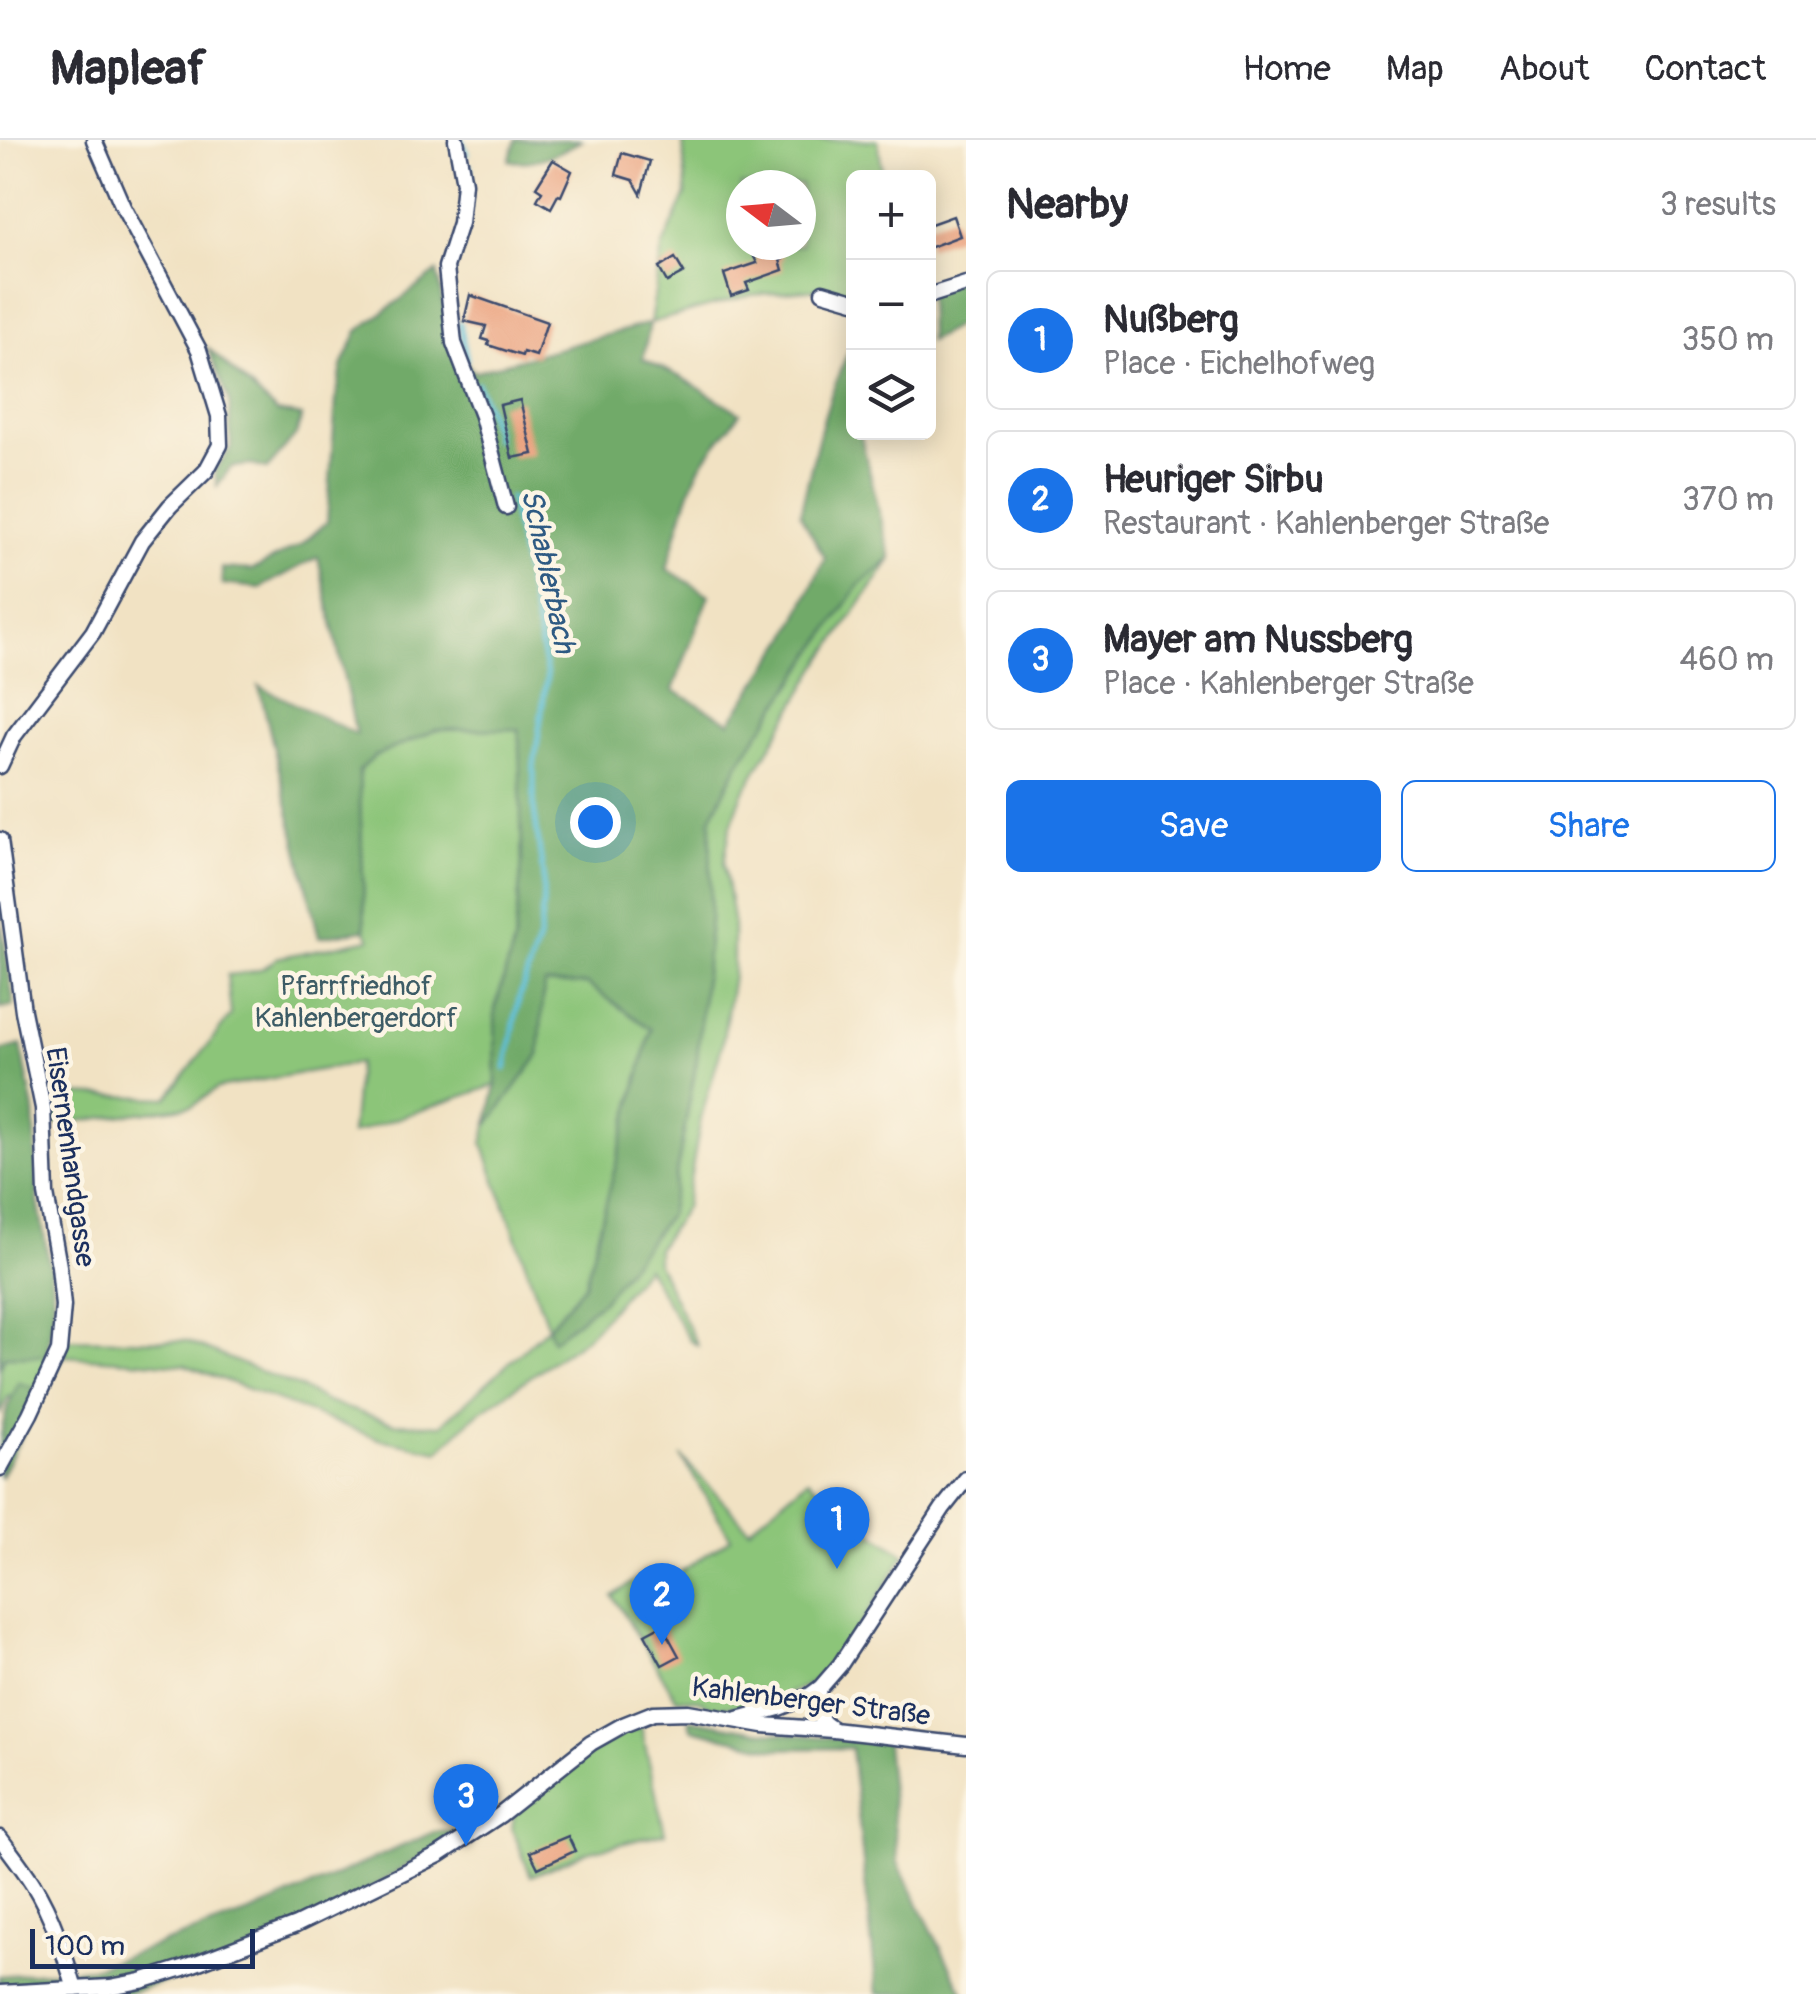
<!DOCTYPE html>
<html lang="en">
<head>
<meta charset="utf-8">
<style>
	body { margin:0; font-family:Pangolin,sans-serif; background:#f2f2f3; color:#2b2b33 }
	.controls { position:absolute; right:30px; top:30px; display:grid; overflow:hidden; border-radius:15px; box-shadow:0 5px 25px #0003 }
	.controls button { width:90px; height:90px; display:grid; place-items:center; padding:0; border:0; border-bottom:2px solid #e1e1e2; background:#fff; color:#2b2b33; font:50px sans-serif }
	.compass { position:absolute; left:726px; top:30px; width:90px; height:90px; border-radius:50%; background:#fff; box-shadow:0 5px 25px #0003; rotate:286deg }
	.scale { position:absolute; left:30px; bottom:25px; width:225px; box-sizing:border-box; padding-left:10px; border:5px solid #1b2f5e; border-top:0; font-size:28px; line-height:35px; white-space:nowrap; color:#1b2f5e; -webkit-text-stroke:8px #fcf5e5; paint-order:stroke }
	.you { position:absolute; left:595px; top:682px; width:35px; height:35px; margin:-25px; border:8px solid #fff; border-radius:50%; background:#1a73e8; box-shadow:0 0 0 15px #1a73e833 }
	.badge { display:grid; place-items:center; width:65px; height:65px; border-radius:50%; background:#1a73e8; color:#fff; font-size:32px; font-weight:700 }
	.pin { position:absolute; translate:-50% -82px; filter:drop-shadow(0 2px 5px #0008) }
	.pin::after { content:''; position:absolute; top:52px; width:35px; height:30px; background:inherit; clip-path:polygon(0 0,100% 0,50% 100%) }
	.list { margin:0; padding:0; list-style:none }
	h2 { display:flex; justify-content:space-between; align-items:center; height:130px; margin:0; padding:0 40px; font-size:42px }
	h2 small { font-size:32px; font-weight:400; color:#7c7c81 }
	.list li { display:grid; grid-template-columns:65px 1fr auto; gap:30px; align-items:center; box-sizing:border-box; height:140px; margin:0 20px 20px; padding:0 20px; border:2px solid #e1e1e2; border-radius:15px }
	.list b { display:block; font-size:38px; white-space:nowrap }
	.list p { margin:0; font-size:32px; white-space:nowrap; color:#7c7c81 }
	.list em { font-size:32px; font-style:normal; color:#7c7c81 }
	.actions { display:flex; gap:20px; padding:30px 40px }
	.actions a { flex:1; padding:22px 0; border:2px solid #1a73e8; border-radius:15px; text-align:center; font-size:35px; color:#1a73e8 }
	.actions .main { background:#1a73e8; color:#fff }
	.icon { flex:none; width:55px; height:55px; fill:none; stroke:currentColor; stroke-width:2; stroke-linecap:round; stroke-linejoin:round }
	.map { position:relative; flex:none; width:966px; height:1854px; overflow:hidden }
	header { display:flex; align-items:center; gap:60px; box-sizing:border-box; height:140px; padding:0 50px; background:#fff; border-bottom:2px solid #e1e1e2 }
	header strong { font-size:48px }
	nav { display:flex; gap:55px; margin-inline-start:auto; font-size:35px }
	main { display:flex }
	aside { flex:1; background:#fff }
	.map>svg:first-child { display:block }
	.green { fill:#8cc579; stroke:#547a6c; stroke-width:2.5; fill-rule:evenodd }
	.forest { fill:#71aa69; stroke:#466c64; stroke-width:2.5 }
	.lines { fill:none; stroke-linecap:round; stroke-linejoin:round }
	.stream { stroke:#5bbfd9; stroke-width:5 }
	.building { fill:#ea9e79 }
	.minor-casing { stroke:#3b4a6d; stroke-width:19 }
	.minor { stroke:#fff; stroke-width:14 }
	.labels { text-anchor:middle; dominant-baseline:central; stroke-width:9; stroke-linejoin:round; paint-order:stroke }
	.park-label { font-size:28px; fill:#3d5c66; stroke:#fcf5e5 }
	.street-label { font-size:28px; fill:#1b2f5e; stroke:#fcf5e5 }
	.water-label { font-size:30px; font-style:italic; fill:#2e5a83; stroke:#fcf5e5 }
</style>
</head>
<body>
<header>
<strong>Mapleaf</strong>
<nav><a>Home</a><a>Map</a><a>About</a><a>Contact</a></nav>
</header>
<main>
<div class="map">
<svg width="966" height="1854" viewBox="0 0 966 1854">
	<rect width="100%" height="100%" fill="#fcf5e5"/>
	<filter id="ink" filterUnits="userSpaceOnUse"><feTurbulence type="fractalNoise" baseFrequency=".01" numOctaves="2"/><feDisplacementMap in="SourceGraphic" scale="20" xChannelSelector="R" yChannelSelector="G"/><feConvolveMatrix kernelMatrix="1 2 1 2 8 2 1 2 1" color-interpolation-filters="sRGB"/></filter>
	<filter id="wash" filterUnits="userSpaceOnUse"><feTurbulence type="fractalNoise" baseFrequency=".0048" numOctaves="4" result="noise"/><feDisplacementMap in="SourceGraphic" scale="40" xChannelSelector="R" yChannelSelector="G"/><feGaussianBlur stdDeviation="2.25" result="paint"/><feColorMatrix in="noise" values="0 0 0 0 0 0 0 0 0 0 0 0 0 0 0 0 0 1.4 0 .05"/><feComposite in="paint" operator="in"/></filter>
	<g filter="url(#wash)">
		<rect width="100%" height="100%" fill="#f1e2c3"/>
		<!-- green -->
		<g class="green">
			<path d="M683,0H878L883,37L854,38L853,157L819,149L750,155L650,183L662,108L686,54ZM741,45H801V105H741Z"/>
			<path d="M891,419L816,529L742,655L730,689L724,723L733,779V836L722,905L701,978L685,1068L657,1109V1123L697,1205L690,1201L646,1127L598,1185L584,1199L473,1277L439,1311L379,1299L185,1225L64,1216L45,1251L8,1257L0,1274V1228L4,1216H64L68,1199L186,1201L301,1248L327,1262L393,1283L441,1285L548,1187L483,1004L487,986L539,915L543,843L587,844L651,889L585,1144L548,1187L553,1200L602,1161L669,1075L697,919L710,781L711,678L739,623L859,445Z"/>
			<path d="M520,588L522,723L514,803L495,869L496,945L351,994L358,923L218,948L192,966L49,985L44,953L167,958L231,875L227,835C244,833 265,832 276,818L370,799L365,790L359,631L375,616L436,590Z"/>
			<path d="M681,1316L749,1389L808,1339L857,1382L905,1415L841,1516L816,1541L761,1566L712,1567L700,1560L676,1558L613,1456L647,1432L658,1447L731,1398Z"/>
			<path d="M641,1586L665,1693L587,1712L531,1736L512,1688L514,1674L570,1626L622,1592Z"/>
		</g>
		<!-- forest -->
		<g class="forest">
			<path d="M516,0H582C563,12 531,27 509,20Z"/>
			<path d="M437,132L450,202L474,232L650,183L643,219L681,237L740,273C725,295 705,314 695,338C683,366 676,399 667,429L709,455L673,550L730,582L789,495L825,418L800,374C814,316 826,255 853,202L854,292L860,293L891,419L859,445L739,623L711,678L710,781L697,919L669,1075L602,1161L553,1200L548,1188L585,1144L651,889L587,844H544L539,915L487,986L496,945L495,869L514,803L522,723L519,589L436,590L375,616L359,631L365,790L319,797L259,546L356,594L318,417L260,448L222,444V428L252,430L302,404L327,382L336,260L342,226L358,191Z"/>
			<path d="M966,138V181L929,201L928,151Z"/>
			<path d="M207,207L277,272L302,276L296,295L267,329L252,325L231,327L217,346L215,330L231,308L229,260Z"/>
			<path d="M0,771L14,866L0,868Z"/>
			<path d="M21,905L34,970L38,1061L50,1127L54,1166L47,1216H5L0,1228V911Z"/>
			<path d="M19,1243L45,1251L0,1338C0,1299 0,1276 19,1243Z"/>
			<path d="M689,1579L758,1591L886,1603L898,1723L964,1854H877L851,1608L774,1609L691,1589Z"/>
			<path d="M466,1690L264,1813L124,1854H0V1836L92,1828L255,1771L434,1692Z"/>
		</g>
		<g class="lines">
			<!-- stream -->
			<g class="stream">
				<path d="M462,0L467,14"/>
				<path d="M470,43V26"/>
				<path d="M460,183L467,219"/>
				<path d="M477,243L490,276L495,299"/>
				<path d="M506,929L519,858L539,799L543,764V734L534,669V626L547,535L510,358"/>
			</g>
		</g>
		<g id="blocks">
			<!-- building -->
			<g class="building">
				<path d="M622,13L650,21L641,54L633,40L616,35Z"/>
				<path d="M553,20L572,31L561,56L558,55L551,68L537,60L542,51L536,47Z"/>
				<path d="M953,76L960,96L928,108V85Z"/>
				<path d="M772,105H778L783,119L780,120L783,130L746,143L749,150L731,156L724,134L757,123L754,117L759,115L757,110Z"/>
				<path d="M675,118L684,133L667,142L659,128Z"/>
				<path d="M470,155L547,182L536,216L523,212L522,216L488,205L489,201L482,199L486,186L464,181Z"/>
				<path d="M520,260L533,314L512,318L500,265Z"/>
				<path d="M662,1485L679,1516L662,1525L645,1494Z"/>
				<path d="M568,1696L575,1711L538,1728L530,1712Z"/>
			</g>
		</g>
	</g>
	<g filter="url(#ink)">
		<use href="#blocks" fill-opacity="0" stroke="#3b4a6d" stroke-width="2.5"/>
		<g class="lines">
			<defs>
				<g id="minor">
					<path d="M456,0L464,43L460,83L446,127L454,203L482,276L506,367"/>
					<path d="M823,152L854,161"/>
					<path d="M928,156L966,144"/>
					<path d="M0,626L14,596L93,492L142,401L170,366L206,331L220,305L219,276L199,210L123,67L94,0"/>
					<path d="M0,700L23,871L43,968L46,1054L59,1126L63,1166L59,1211L30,1274L0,1328"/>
					<path d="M819,1549C814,1565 816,1581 833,1589"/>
					<path d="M738,1579L779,1568L809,1556L820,1548L840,1525L943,1368L966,1339"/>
					<path d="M0,1698C11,1713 23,1728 33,1744C53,1776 64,1813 75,1849"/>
					<path d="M0,1853L110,1847L141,1841L183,1828L296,1785L439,1715L500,1675L591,1603L623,1585L653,1573L688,1572L763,1585L833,1590L966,1605"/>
				</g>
			</defs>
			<!-- minor casing -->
			<use href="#minor" class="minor-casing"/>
			<!-- minor -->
			<use href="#minor" class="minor"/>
		</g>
	</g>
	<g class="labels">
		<!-- park labels -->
		<g class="park-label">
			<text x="356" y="846">Pfarrfriedhof<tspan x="356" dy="32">Kahlenbergerdorf</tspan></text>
		</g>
		<!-- street labels -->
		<g class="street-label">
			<text transform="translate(70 1017) rotate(82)">Eisernenhandgasse</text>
			<text transform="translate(811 1562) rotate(7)">Kahlenberger Straße</text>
		</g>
		<!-- water labels -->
		<g class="water-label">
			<text transform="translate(548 431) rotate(78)">Schablerbach</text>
		</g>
	</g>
</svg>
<div class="controls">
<button>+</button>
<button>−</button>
<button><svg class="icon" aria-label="layers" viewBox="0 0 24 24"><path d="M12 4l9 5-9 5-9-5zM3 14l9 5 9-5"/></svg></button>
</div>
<svg class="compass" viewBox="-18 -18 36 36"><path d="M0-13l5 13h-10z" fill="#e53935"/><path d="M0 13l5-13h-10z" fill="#7c7c81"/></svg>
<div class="scale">100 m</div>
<div class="you"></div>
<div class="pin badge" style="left:837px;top:1429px">1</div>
<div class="pin badge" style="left:662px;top:1505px">2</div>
<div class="pin badge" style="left:466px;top:1706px">3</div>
</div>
<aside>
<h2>Nearby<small>3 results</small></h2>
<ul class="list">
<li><span class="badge">1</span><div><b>Nußberg</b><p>Place · Eichelhofweg</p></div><em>350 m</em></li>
<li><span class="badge">2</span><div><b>Heuriger Sirbu</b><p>Restaurant · Kahlenberger Straße</p></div><em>370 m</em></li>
<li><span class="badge">3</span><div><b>Mayer am Nussberg</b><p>Place · Kahlenberger Straße</p></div><em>460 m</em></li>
</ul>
<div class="actions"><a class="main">Save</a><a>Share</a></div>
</aside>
</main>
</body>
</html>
